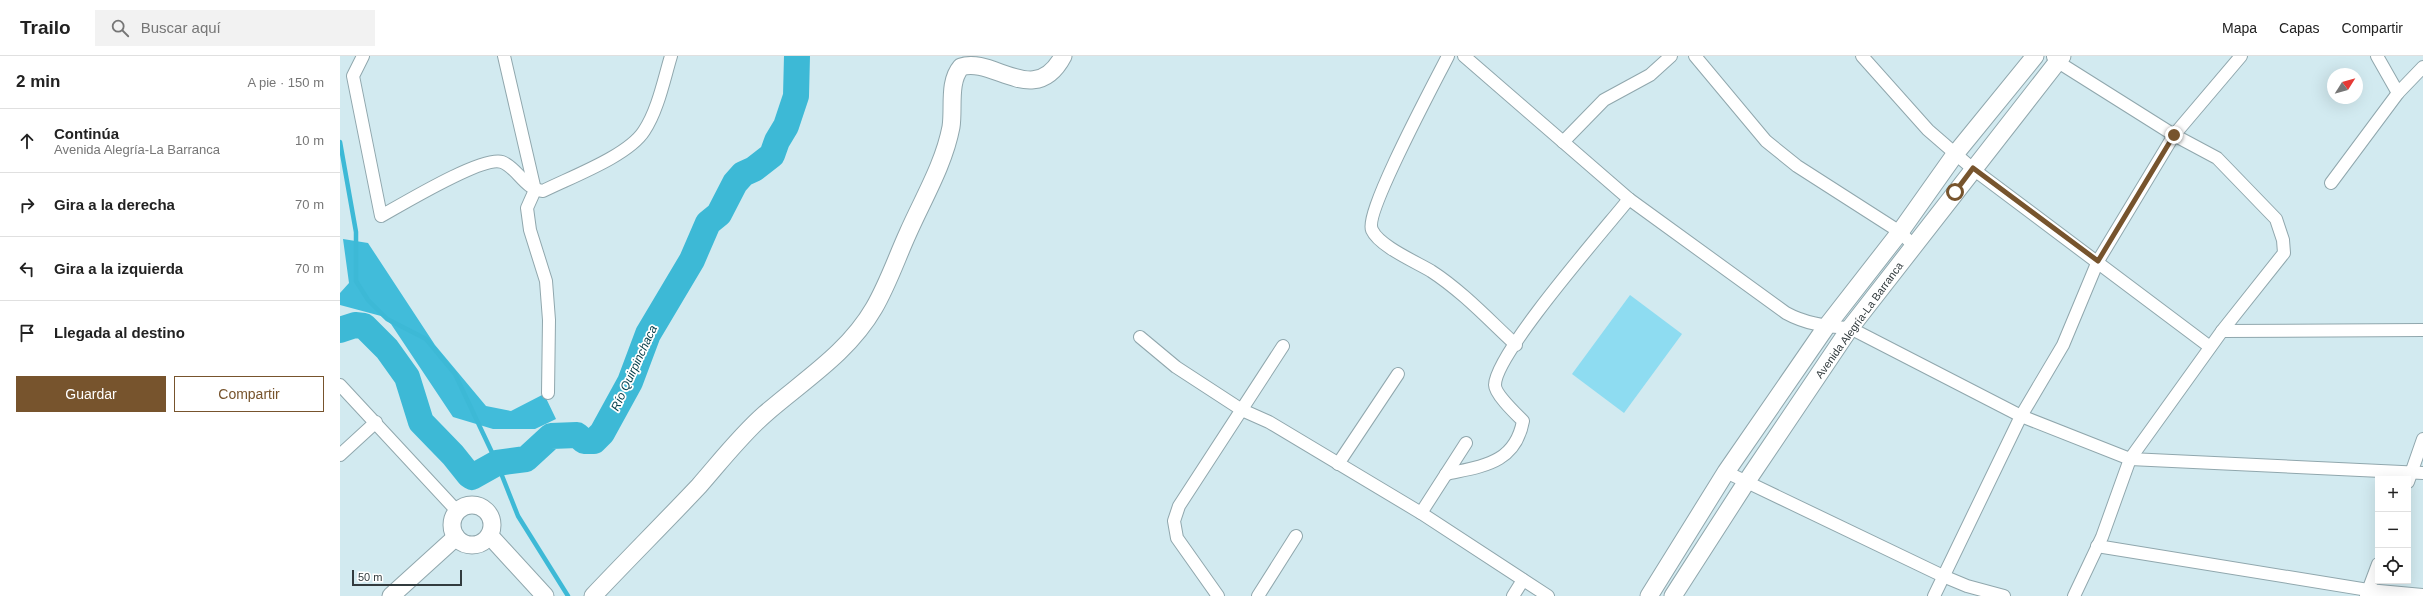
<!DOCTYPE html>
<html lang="es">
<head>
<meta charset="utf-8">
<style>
	body { margin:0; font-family:Helvetica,sans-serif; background:#f2f2f2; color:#222 }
	.controls { position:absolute; right:12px; bottom:12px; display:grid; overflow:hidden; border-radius:0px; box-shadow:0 4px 16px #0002 }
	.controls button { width:36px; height:36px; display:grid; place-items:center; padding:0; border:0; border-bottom:1px solid #e0e0e0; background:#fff; color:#222; font:20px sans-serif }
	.compass { position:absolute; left:1987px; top:12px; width:36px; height:36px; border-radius:50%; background:#fff; box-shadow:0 4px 16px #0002; rotate:53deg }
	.scale { position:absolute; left:12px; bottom:10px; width:110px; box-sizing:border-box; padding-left:4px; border:2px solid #323b3e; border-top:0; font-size:11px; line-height:14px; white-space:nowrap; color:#323b3e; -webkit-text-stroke:3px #fff; paint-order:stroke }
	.stop { position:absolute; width:12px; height:12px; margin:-9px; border:3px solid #77542d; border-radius:50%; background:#fff }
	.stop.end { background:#77542d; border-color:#fff; box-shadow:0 1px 4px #0008 }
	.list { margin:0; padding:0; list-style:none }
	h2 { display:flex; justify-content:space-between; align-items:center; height:52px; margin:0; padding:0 16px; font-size:17px }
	h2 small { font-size:13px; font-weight:400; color:#767676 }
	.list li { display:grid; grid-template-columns:26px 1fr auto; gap:12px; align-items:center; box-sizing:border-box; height:64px; padding:0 16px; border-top:1px solid #e0e0e0 }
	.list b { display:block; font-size:15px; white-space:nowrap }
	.list p { margin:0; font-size:13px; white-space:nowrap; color:#767676 }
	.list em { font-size:13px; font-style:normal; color:#767676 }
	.actions { display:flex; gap:8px; padding:12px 16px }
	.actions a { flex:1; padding:9px 0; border:1px solid #77542d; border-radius:0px; text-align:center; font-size:14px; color:#77542d }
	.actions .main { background:#77542d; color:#fff }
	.icon { flex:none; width:22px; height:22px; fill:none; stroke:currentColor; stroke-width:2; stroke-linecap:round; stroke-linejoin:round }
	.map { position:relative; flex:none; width:2083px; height:540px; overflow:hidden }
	header { display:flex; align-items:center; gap:24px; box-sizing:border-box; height:56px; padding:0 20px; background:#fff; border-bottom:1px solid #e0e0e0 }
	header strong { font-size:19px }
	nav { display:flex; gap:22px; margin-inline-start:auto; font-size:14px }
	.search { width:280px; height:36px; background:#f2f2f2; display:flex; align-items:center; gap:10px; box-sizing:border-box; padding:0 14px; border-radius:0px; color:#767676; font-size:15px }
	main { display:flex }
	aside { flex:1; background:#fff }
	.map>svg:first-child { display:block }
	.green { fill:#8edcf1 }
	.forest { fill:#41bcda }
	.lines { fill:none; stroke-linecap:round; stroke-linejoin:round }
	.stream { stroke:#3db9d6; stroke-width:4.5 }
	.river { stroke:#3db9d6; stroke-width:26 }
	.street-casing { stroke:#90a7ad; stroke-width:14 }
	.secondary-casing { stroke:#90a7ad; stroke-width:19 }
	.street { stroke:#fff; stroke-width:12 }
	.secondary { stroke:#fff; stroke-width:17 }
	.route { stroke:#77542d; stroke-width:5 }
	.labels { text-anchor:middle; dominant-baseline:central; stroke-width:3.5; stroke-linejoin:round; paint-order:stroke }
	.street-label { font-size:11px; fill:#323b3e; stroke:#fff }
	.water-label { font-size:12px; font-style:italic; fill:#07404c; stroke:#fff }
</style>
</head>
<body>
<header>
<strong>Trailo</strong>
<div class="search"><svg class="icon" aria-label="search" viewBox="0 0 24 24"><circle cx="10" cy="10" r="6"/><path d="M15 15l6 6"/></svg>Buscar aquí</div>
<nav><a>Mapa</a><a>Capas</a><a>Compartir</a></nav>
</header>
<main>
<aside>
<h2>2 min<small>A pie · 150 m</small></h2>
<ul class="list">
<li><svg class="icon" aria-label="ahead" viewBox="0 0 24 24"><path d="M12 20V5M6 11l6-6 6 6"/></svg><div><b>Continúa</b><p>Avenida Alegría-La Barranca</p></div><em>10 m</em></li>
<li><svg class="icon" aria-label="right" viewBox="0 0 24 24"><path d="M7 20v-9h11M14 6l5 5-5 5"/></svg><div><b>Gira a la derecha</b></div><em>70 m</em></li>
<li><svg class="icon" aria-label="left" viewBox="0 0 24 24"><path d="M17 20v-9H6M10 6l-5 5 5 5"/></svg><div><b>Gira a la izquierda</b></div><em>70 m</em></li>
<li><svg class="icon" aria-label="arrive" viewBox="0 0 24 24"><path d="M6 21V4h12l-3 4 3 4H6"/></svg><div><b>Llegada al destino</b></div></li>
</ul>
<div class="actions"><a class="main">Guardar</a><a>Compartir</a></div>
</aside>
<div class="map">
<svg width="2083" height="540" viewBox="0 0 2083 540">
	<rect width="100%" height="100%" fill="#d2eaf0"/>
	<!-- green -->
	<path class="green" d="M1290,239L1342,278L1284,357L1232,318Z"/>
	<!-- forest -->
	<path class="forest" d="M3,183L28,187L95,289L146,350L171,355L204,338L216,363L195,373H153L113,361L51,268L41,260L0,249V237L9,227Z"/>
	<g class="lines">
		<!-- stream -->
		<path class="stream" d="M0,86L16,176V225L28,244L47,263L86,283L115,318L157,407L178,460L228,540"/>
		<!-- river -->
		<path class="river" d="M0,274L15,269L24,270L47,293L67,321L81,366L113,399L129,419L132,421L157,407L186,403L211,380L237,379L244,385H254L262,377L290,326L308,278L352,204L368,167L379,158L395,127L403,118L414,113L432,99L437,85L446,70L456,40L457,0"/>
		<defs>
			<g id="street">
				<path d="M23,0L13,20L41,160C61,149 143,99 162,106C178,112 184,133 203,135C231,121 288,100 304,75C318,54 324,23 331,0"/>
				<path d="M164,0L195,134L187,152L190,174L206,225L209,264L208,337"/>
				<path d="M1108,0C1096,24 1024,157 1032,174C1039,190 1076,206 1091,215C1122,235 1149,264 1176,289"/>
				<path d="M1124,0L1289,143L1446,257C1466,268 1487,271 1510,272L1681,360L1790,403L2083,417"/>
				<path d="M1355,0L1426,85L1457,110L1560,176L1574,190"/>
				<path d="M1522,0L1588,74L1633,113L1870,291"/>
				<path d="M2037,0L2058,37"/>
				<path d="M1713,1L1718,6L1834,79L1877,102L1936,163L1943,184L1944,197L1882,275L1790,403L1762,481L1734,540"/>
				<path d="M1223,86L1264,44L1310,19L1331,0"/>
				<path d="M1991,127L2058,37L2083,11"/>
				<path d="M1882,275L2083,274"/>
				<path d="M800,281L836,311L902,354L929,366L1081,457L1208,540"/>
				<path d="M0,329L117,455"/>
				<path d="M0,399L36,366"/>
				<path d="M998,408L1058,318"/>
				<path d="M1386,416L1603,520L1627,530L1664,540"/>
				<path d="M1106,418C1142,410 1175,408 1183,365C1176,358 1155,338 1155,329C1155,298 1265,173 1289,143"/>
				<path d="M2068,426L2083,383"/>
				<path d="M1081,457L1126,387"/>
				<path d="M1757,490L2028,534L2083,539"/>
				<path d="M878,540L837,482L834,465L839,450L943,290"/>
				<path d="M918,540L956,480"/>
				<path d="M1173,540L1183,524"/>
				<path d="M1594,540L1681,360L1723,289L1758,205L1834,79L1901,0"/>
				<path d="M2026,540L2038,508"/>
			</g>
			<g id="secondary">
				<circle cx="132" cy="469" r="20"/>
				<path d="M150,480L205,540"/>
				<path d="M51,540L116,481"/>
				<path d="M253,540C288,503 324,467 359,430C380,406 401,379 425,358C464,324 508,297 534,252C548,228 557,201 568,177C583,143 604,108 611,71C614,52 608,26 621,11C653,0 695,53 723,0"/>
				<path d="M1309,540L1386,416L1486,271L1560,176L1616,97L1695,0"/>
				<path d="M1333,540L1407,425L1510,272L1722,0"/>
			</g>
		</defs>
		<!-- street casing -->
		<use href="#street" class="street-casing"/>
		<!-- secondary casing -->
		<use href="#secondary" class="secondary-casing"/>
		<!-- street -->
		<use href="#street" class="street"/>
		<!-- secondary -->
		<use href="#secondary" class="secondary"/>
	</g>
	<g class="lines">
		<!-- route -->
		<path class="route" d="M1615,136L1633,112L1758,205L1834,79"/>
	</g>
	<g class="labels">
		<!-- street labels -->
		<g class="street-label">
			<text transform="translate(1519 264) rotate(-54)">Avenida Alegría-La Barranca</text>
		</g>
		<!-- water labels -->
		<g class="water-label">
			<text transform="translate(294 312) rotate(-65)">Río Quirpinchaca</text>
		</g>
	</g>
</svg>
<div class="controls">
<button>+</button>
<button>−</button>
<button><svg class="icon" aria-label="locate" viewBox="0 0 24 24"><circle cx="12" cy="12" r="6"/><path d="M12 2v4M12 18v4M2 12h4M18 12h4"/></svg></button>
</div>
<svg class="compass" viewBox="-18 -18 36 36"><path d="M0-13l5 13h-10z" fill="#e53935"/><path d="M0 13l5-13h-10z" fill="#767676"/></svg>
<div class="scale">50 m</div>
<div class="stop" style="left:1615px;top:136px"></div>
<div class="stop end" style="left:1834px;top:79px"></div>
</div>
</main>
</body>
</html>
